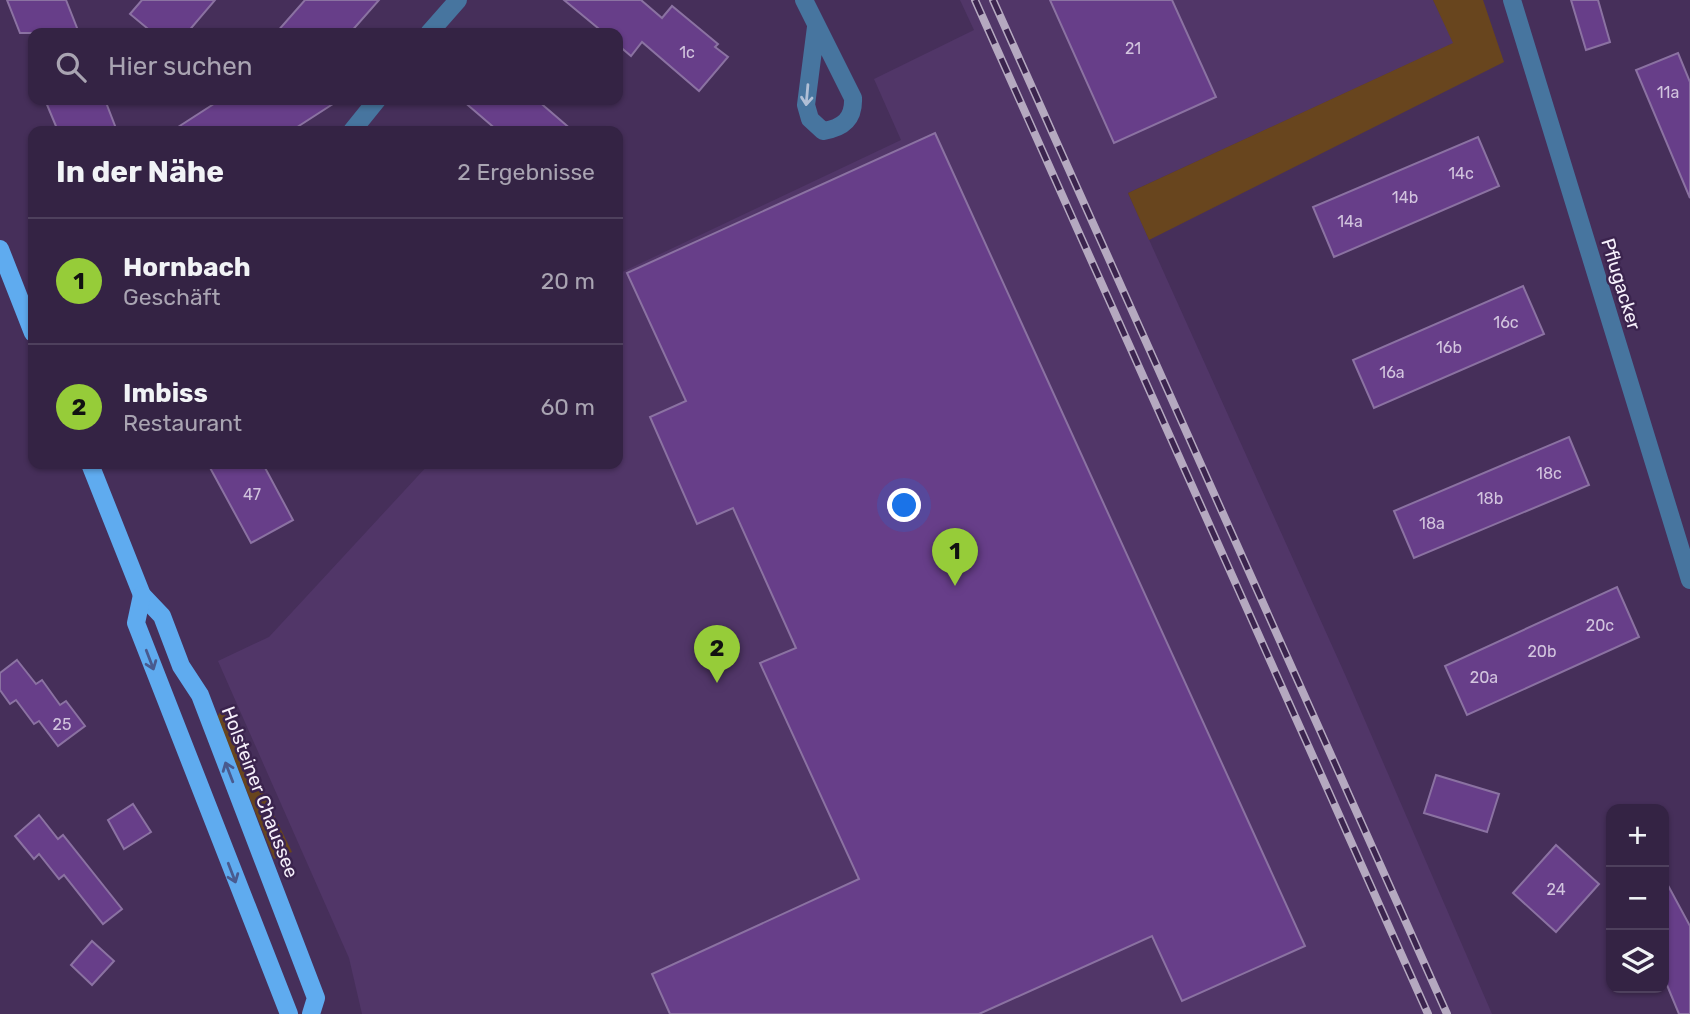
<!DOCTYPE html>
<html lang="de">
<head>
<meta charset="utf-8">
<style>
	body { margin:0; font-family:Rubik,sans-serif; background:#3f2f4f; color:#f1f3f6 }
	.controls { position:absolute; right:21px; bottom:21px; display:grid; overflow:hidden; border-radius:14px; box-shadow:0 2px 5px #0004 }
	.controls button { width:63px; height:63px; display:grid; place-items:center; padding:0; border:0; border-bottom:2px solid #4e405d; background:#342344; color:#f1f3f6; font:35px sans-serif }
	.you { position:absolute; left:905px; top:506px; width:24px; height:24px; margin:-18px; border:5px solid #fff; border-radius:50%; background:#1a73e8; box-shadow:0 0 0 10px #1a73e833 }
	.badge { display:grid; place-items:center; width:46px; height:46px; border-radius:50%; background:#96cc39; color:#111; font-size:23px; font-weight:700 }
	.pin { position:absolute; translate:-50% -58px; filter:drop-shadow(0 2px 4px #0008) }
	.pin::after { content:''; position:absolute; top:37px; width:24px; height:21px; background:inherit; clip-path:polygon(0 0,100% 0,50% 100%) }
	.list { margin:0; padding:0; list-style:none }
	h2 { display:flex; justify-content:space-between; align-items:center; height:91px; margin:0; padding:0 28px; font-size:30px }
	h2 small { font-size:23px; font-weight:400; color:#a9a4b2 }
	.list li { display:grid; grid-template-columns:46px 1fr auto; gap:21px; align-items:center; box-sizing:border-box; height:126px; padding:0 28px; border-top:2px solid #4e405d }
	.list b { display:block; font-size:26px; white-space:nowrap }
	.list p { margin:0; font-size:23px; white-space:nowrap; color:#a9a4b2 }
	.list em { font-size:23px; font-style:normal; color:#a9a4b2 }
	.icon { flex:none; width:38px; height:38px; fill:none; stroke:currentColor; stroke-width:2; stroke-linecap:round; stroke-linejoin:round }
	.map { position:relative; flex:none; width:1690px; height:1014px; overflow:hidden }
	.search { position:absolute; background:#342344; box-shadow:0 2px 5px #0004; left:28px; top:28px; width:595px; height:77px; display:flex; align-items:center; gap:18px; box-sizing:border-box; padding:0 24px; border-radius:14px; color:#a9a4b2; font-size:26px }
	.panel { position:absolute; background:#342344; box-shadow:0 2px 5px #0004; left:28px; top:126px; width:595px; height:343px; border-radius:14px }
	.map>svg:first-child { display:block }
	.built { fill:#513668 }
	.green { fill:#68451e }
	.building { fill:#673e89; stroke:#8b72a2; stroke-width:2 }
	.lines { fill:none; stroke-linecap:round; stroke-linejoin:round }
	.minor { stroke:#47759f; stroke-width:18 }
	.primary { stroke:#5fabef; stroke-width:18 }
	.rail-casing { stroke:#b5a9c0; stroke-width:8 }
	.rail { stroke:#3b244e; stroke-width:5; stroke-dasharray:16; stroke-linecap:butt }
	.oneway { stroke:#b0bfd6 }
	.oneway2 { stroke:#495a8e }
	.labels { text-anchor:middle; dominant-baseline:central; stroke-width:5; stroke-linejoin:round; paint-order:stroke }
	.number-label { font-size:16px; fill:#d2c4de }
	.street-label { font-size:19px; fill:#f6f0fb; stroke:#3b244e }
</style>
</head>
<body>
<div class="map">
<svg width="1690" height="1014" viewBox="0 0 1690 1014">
	<rect width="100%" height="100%" fill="#462f5a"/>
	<!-- built -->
	<path class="built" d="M960,0H1433L1454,43L1128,193L1347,679L1492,1014H362L349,958L218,661L269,637L429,464H618V274L901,140L874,79L974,30Z"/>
	<!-- green -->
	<g class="green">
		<path d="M1433,0H1483L1504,62L1149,240L1128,193L1453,43Z"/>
		<path d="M222,709L292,852L274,859L217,717Z"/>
	</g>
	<!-- building -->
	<g class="building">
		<path d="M7,0H66L79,33H20Z"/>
		<path d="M142,0H215L187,33H153L130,14Z"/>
		<path d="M305,0H379L350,33H276Z"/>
		<path d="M564,0H641L662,18L672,6L718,44L715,47L728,57L699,91L642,42L631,56L618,45V33H604Z"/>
		<path d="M1050,0H1172L1216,97L1114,143Z"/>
		<path d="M1571,0H1598L1610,42L1586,50Z"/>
		<path d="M1678,53L1690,82V198L1636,70Z"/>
		<path d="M45,100H105L117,131H58Z"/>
		<path d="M220,100H339L291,131H172Z"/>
		<path d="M462,100H537L573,131H498Z"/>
		<path d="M935,133L1305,946L1182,1001L1152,936L979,1014H670L652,974L859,879L760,663L796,648L733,508L697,524L650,417L686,401L627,273Z"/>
		<path d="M1478,137L1499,186L1334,257L1313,207Z"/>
		<path d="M1523,286L1544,334L1374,408L1353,360Z"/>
		<path d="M1569,437L1589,485L1414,558L1394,511Z"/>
		<path d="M208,464H263L293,520L251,543Z"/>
		<path d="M1617,587L1639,637L1467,715L1445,666Z"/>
		<path d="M17,660L36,684L42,680L60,705L66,701L85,726L58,746L39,721L34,724L16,700L10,704L0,690V673Z"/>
		<path d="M1436,775L1499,794L1487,832L1424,813Z"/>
		<path d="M133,804L151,832L124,849L108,820Z"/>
		<path d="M39,815L58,839L63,835L122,909L103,924L64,875L59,879L39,854L34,859L15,836Z"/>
		<path d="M1556,845L1599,884L1556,932L1513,893Z"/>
		<path d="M1664,878L1690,926V1014H1679L1664,978Z"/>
		<path d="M92,941L114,961L92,985L71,965Z"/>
	</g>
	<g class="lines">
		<!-- minor -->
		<g class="minor">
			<path d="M804,0L853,98C854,119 843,128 823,131L810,119L806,105L816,27"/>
			<path d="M1512,0L1690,580"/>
			<path d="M429,33L458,0"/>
			<path d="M352,131L377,100"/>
		</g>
		<!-- primary -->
		<g class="primary">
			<path d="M0,249L33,333"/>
			<path d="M90,464L142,595L162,616L181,666L200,695L316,998L311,1014"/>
			<path d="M142,595L136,623L289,1014"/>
		</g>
		<defs>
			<g id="rail">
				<path d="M975,0L1428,1014"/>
				<path d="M993,0L1447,1014"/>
			</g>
		</defs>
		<!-- rail casing -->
		<use href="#rail" class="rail-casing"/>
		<!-- rail -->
		<use href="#rail" class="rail"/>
	</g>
	<!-- one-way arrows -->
	<defs><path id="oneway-shaft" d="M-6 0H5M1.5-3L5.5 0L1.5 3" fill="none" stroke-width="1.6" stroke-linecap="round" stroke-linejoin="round" transform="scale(1.75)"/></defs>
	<use class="oneway" href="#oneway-shaft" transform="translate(807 95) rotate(95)"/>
	<g class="oneway2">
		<use href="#oneway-shaft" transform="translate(150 660) rotate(69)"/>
		<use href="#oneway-shaft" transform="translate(229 772) rotate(-111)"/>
		<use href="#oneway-shaft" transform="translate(232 873) rotate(69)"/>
	</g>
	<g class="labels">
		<!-- number labels -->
		<g class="number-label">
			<text x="1133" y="48">21</text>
			<text x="687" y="52">1c</text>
			<text x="1668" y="92">11a</text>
			<text x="1461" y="173">14c</text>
			<text x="1405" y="197">14b</text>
			<text x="1350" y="221">14a</text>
			<text x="1506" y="322">16c</text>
			<text x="1449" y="347">16b</text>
			<text x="1392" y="372">16a</text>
			<text x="1549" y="473">18c</text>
			<text x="252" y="494">47</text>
			<text x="1490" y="498">18b</text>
			<text x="1432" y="523">18a</text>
			<text x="1600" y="625">20c</text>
			<text x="1542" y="651">20b</text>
			<text x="1484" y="677">20a</text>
			<text x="62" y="724">25</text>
			<text x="1556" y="889">24</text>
		</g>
		<!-- street labels -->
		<g class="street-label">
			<text transform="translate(1621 284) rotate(73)">Pflugacker</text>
			<text transform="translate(260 792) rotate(69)">Holsteiner Chaussee</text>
		</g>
	</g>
</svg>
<div class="controls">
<button>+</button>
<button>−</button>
<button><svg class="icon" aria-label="layers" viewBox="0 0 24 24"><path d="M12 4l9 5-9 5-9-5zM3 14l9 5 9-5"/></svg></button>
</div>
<div class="you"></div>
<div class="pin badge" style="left:955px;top:586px">1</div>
<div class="pin badge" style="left:717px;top:683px">2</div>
<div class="search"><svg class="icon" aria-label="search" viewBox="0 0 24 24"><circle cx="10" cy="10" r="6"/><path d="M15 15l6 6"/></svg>Hier suchen</div>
<section class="panel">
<h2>In der Nähe<small>2 Ergebnisse</small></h2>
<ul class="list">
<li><span class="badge">1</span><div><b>Hornbach</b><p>Geschäft</p></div><em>20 m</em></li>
<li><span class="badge">2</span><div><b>Imbiss</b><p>Restaurant</p></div><em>60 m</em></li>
</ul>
</section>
</div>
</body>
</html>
